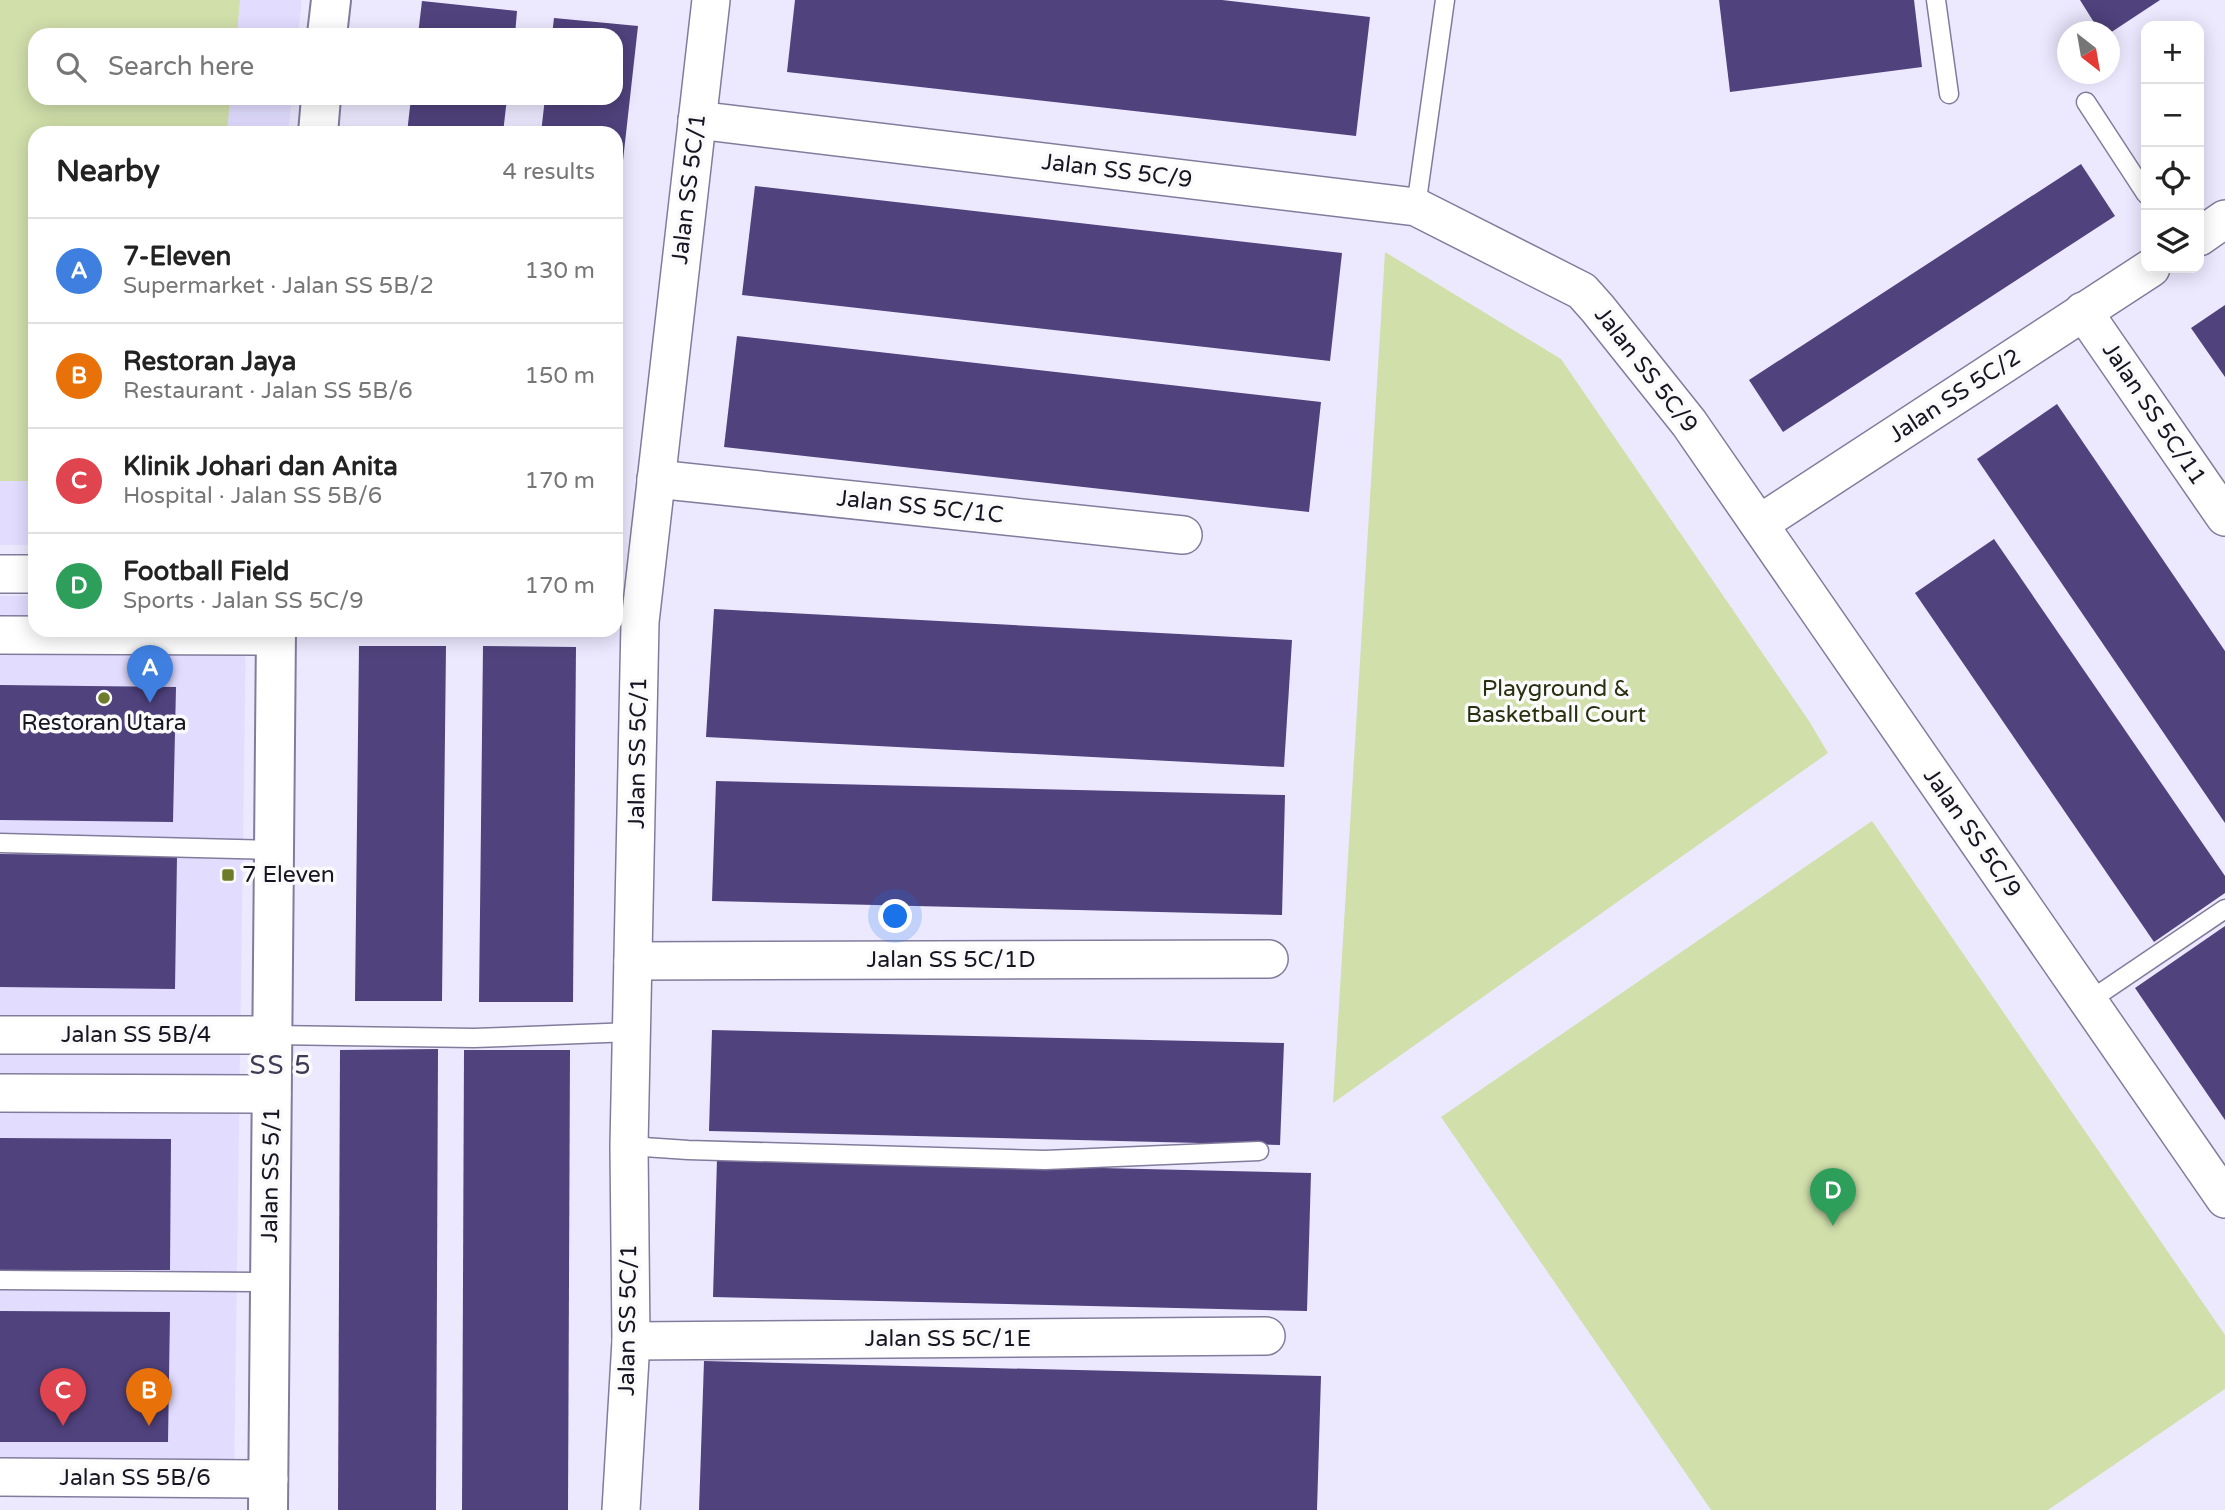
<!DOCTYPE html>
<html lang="en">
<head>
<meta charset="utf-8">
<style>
	body { margin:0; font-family:"Varela Round",sans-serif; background:#f6f6f6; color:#222 }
	.controls { position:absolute; right:21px; top:21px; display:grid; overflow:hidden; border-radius:14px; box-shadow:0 4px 18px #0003 }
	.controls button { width:63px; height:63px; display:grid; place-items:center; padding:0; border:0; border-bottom:2px solid #e0e0e0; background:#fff; color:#222; font:35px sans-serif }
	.compass { position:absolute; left:2057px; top:21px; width:63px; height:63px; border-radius:50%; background:#fff; box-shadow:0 4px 18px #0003; rotate:149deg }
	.you { position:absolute; left:896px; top:917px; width:24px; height:24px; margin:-18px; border:5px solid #fff; border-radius:50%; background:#1a73e8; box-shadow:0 0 0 10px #1a73e833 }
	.badge { display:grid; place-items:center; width:46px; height:46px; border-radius:50%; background:#6c7c2a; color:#fff; font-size:23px; font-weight:700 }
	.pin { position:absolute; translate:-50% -58px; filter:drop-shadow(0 2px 4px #0008) }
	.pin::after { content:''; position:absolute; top:37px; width:24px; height:21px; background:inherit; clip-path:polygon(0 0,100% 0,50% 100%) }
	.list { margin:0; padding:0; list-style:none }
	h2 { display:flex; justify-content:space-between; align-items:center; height:91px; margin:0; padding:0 28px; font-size:30px }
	h2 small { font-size:23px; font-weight:400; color:#767676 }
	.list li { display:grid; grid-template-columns:46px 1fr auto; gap:21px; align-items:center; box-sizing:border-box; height:105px; padding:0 28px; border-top:2px solid #e0e0e0 }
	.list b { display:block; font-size:26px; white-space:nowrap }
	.list p { margin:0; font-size:23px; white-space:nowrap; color:#767676 }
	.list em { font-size:23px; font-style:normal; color:#767676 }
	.icon { flex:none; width:38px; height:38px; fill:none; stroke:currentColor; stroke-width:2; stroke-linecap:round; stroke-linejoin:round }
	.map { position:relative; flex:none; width:2225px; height:1510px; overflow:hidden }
	.search { position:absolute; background:#fff; box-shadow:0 4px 18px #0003; left:28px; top:28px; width:595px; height:77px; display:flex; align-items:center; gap:18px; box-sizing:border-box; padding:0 24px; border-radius:21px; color:#767676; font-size:26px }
	.panel { position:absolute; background:#fff; box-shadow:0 4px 18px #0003; left:28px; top:126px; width:595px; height:511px; border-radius:21px }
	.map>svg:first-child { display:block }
	.built { fill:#e2ddff }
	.green { fill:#d1dfab }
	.building { fill:#50427d }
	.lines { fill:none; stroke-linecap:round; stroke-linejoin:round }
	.lane-casing { stroke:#827c9c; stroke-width:21 }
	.street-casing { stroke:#827c9c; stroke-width:40 }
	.secondary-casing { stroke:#827c9c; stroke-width:42 }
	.lane { stroke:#fff; stroke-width:18 }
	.street { stroke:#fff; stroke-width:37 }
	.secondary { stroke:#fff; stroke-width:38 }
	.poi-dot { fill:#6c7c2a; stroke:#fafafa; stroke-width:2.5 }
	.labels { text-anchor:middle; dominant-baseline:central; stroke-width:7; stroke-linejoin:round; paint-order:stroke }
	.street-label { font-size:23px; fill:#181522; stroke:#fafafa }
	.park-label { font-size:23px; fill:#293010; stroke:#fafafa }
	.poi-label { font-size:23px; fill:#181522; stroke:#fafafa }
	.quarter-label { font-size:26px; letter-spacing:2px; fill:#3e3955; stroke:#fafafa }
</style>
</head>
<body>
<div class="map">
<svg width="2225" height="1510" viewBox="0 0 2225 1510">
	<rect width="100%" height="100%" fill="#ece9ff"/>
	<!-- built -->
	<g class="built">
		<path d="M0,0H302L298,35H35V98H292L288,133H35V545H0Z"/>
		<path d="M0,596H35V630H246L234,1489L0,1490Z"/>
	</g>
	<!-- green -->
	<g class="green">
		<path d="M0,0H240L237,35H35V98H230L227,133H35V481H0Z"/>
		<path d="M1385,252L1561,359L1809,721L1828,753L1333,1103Z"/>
		<path d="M1872,821L2225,1335V1389L2048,1510H1711L1441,1117Z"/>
	</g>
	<!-- building -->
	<g class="building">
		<path d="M795,0H1222L1370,17L1356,136L787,72Z"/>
		<path d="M1719,0H1914L1922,67L1730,92Z"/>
		<path d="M2080,0H2160L2110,33L2100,32Z"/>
		<path d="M422,1L517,11L515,35H418Z"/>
		<path d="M554,18L638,26L618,205H616V133H541L545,98H616V35H552Z"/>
		<path d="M411,98H507L503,133H407Z"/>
		<path d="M2081,164L2115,216L1783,432L1749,380Z"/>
		<path d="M755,186L1342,253L1330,361L742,295Z"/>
		<path d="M2225,305V377L2191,328Z"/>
		<path d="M737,336L1321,402L1309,512L724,447Z"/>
		<path d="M2057,404L2225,651V823L1977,459Z"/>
		<path d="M1994,539L2225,876V893L2154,942L1915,593Z"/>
		<path d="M714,609L1292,640L1284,767L706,737Z"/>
		<path d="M359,646H446L442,1001H355Z"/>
		<path d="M483,646L576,647L573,1002H479Z"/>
		<path d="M0,685L176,687L173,822L0,820Z"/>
		<path d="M716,781L1285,795L1282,915L712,901Z"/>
		<path d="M0,854L177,856L175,989L0,987Z"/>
		<path d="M2225,926V1120L2135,988Z"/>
		<path d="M712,1030L1284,1043L1280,1145L709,1131Z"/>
		<path d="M438,1049L436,1510H338L340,1050Z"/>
		<path d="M464,1050H570L568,1510H462Z"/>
		<path d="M0,1138L171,1139L170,1270H0Z"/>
		<path d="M717,1159L1311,1173L1307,1311L713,1297Z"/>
		<path d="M0,1311L170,1312L168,1442H0Z"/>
		<path d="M704,1361L1321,1376L1317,1510H699Z"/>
	</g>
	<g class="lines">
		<defs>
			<g id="lane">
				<path d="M1936,0L1949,94"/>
				<path d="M2086,102L2146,194"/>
				<path d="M1416,207L1445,0"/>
				<path d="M0,843L274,850"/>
				<path d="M2089,1001L2225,909"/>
				<path d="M273,1035L474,1038L632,1032"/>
				<path d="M629,1146L688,1150L1045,1160L1259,1151"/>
				<path d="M0,1280L270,1282"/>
			</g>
			<g id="street">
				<path d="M697,120L1416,207L1582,291L1598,309L1689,423L2225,1199"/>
				<path d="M2199,237L2225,219"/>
				<path d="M2083,311L2225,517"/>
				<path d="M656,479L1183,535"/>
				<path d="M1759,524L2151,268"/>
				<path d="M0,574H35"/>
				<path d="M0,635L276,636"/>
				<path d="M633,961L1269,959"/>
				<path d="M0,1035H273"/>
				<path d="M0,1093L272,1094"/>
				<path d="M631,1341L1266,1336"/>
				<path d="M0,1477L269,1479"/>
				<path d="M621,1510L631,1341L629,1146L640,622L711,0"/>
			</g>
			<g id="secondary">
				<path d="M327,35L331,0"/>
				<path d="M318,133L321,98"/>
				<path d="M268,1510L276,630"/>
			</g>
		</defs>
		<!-- lane casing -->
		<use href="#lane" class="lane-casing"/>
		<!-- street casing -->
		<use href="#street" class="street-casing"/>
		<!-- secondary casing -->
		<use href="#secondary" class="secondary-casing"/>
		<!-- lane -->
		<use href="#lane" class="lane"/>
		<!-- street -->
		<use href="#street" class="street"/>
		<!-- secondary -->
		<use href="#secondary" class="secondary"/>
	</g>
	<!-- markers -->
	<g class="poi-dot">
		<circle cx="104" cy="698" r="7"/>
		<rect x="221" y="868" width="14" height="14" rx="3.5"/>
	</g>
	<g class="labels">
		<!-- street labels -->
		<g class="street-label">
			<text transform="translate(1117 171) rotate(7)">Jalan SS 5C/9</text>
			<text transform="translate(689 189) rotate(-83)">Jalan SS 5C/1</text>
			<text transform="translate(1646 370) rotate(52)">Jalan SS 5C/9</text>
			<text transform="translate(1955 396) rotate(-33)">Jalan SS 5C/2</text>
			<text transform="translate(2154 414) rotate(56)">Jalan SS 5C/11</text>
			<text transform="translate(920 507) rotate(6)">Jalan SS 5C/1C</text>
			<text transform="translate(638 753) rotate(-89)">Jalan SS 5C/1</text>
			<text transform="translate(1972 833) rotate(55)">Jalan SS 5C/9</text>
			<text x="951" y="960">Jalan SS 5C/1D</text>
			<text x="136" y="1035">Jalan SS 5B/4</text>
			<text transform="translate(271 1175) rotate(-89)">Jalan SS 5/1</text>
			<text transform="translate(628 1320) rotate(-89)">Jalan SS 5C/1</text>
			<text x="948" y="1339">Jalan SS 5C/1E</text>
			<text x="135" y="1478">Jalan SS 5B/6</text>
		</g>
		<!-- park labels -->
		<g class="park-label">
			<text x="1556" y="689">Playground &amp;<tspan x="1556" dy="26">Basketball Court</tspan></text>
		</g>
		<!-- poi labels -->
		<g class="poi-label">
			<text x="104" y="723">Restoran Utara</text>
			<text x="242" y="875" text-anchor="start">7 Eleven</text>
		</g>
		<!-- quarter labels -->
		<g class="quarter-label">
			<text x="281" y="1065">SS 5</text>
		</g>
	</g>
</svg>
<div class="controls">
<button>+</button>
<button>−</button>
<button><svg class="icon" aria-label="locate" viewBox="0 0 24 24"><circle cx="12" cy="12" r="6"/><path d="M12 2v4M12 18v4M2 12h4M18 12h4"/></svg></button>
<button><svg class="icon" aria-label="layers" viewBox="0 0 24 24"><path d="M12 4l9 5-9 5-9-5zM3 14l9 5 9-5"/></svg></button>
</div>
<svg class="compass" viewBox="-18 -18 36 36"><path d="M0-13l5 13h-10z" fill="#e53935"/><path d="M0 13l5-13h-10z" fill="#767676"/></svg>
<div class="you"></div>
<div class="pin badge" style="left:150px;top:703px;background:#3f7fe0">A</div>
<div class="pin badge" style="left:149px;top:1426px;background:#e8710a">B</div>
<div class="pin badge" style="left:63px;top:1426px;background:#e0444e">C</div>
<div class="pin badge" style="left:1833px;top:1226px;background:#2e9e5b">D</div>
<div class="search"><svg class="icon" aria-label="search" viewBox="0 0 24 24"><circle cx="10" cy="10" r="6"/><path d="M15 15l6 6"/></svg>Search here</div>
<section class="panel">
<h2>Nearby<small>4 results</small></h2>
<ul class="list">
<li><span class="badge" style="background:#3f7fe0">A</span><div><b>7-Eleven</b><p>Supermarket · Jalan SS 5B/2</p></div><em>130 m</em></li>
<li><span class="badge" style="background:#e8710a">B</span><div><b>Restoran Jaya</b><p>Restaurant · Jalan SS 5B/6</p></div><em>150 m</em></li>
<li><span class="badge" style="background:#e0444e">C</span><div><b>Klinik Johari dan Anita</b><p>Hospital · Jalan SS 5B/6</p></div><em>170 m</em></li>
<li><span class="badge" style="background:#2e9e5b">D</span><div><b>Football Field</b><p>Sports · Jalan SS 5C/9</p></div><em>170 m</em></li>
</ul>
</section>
</div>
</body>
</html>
